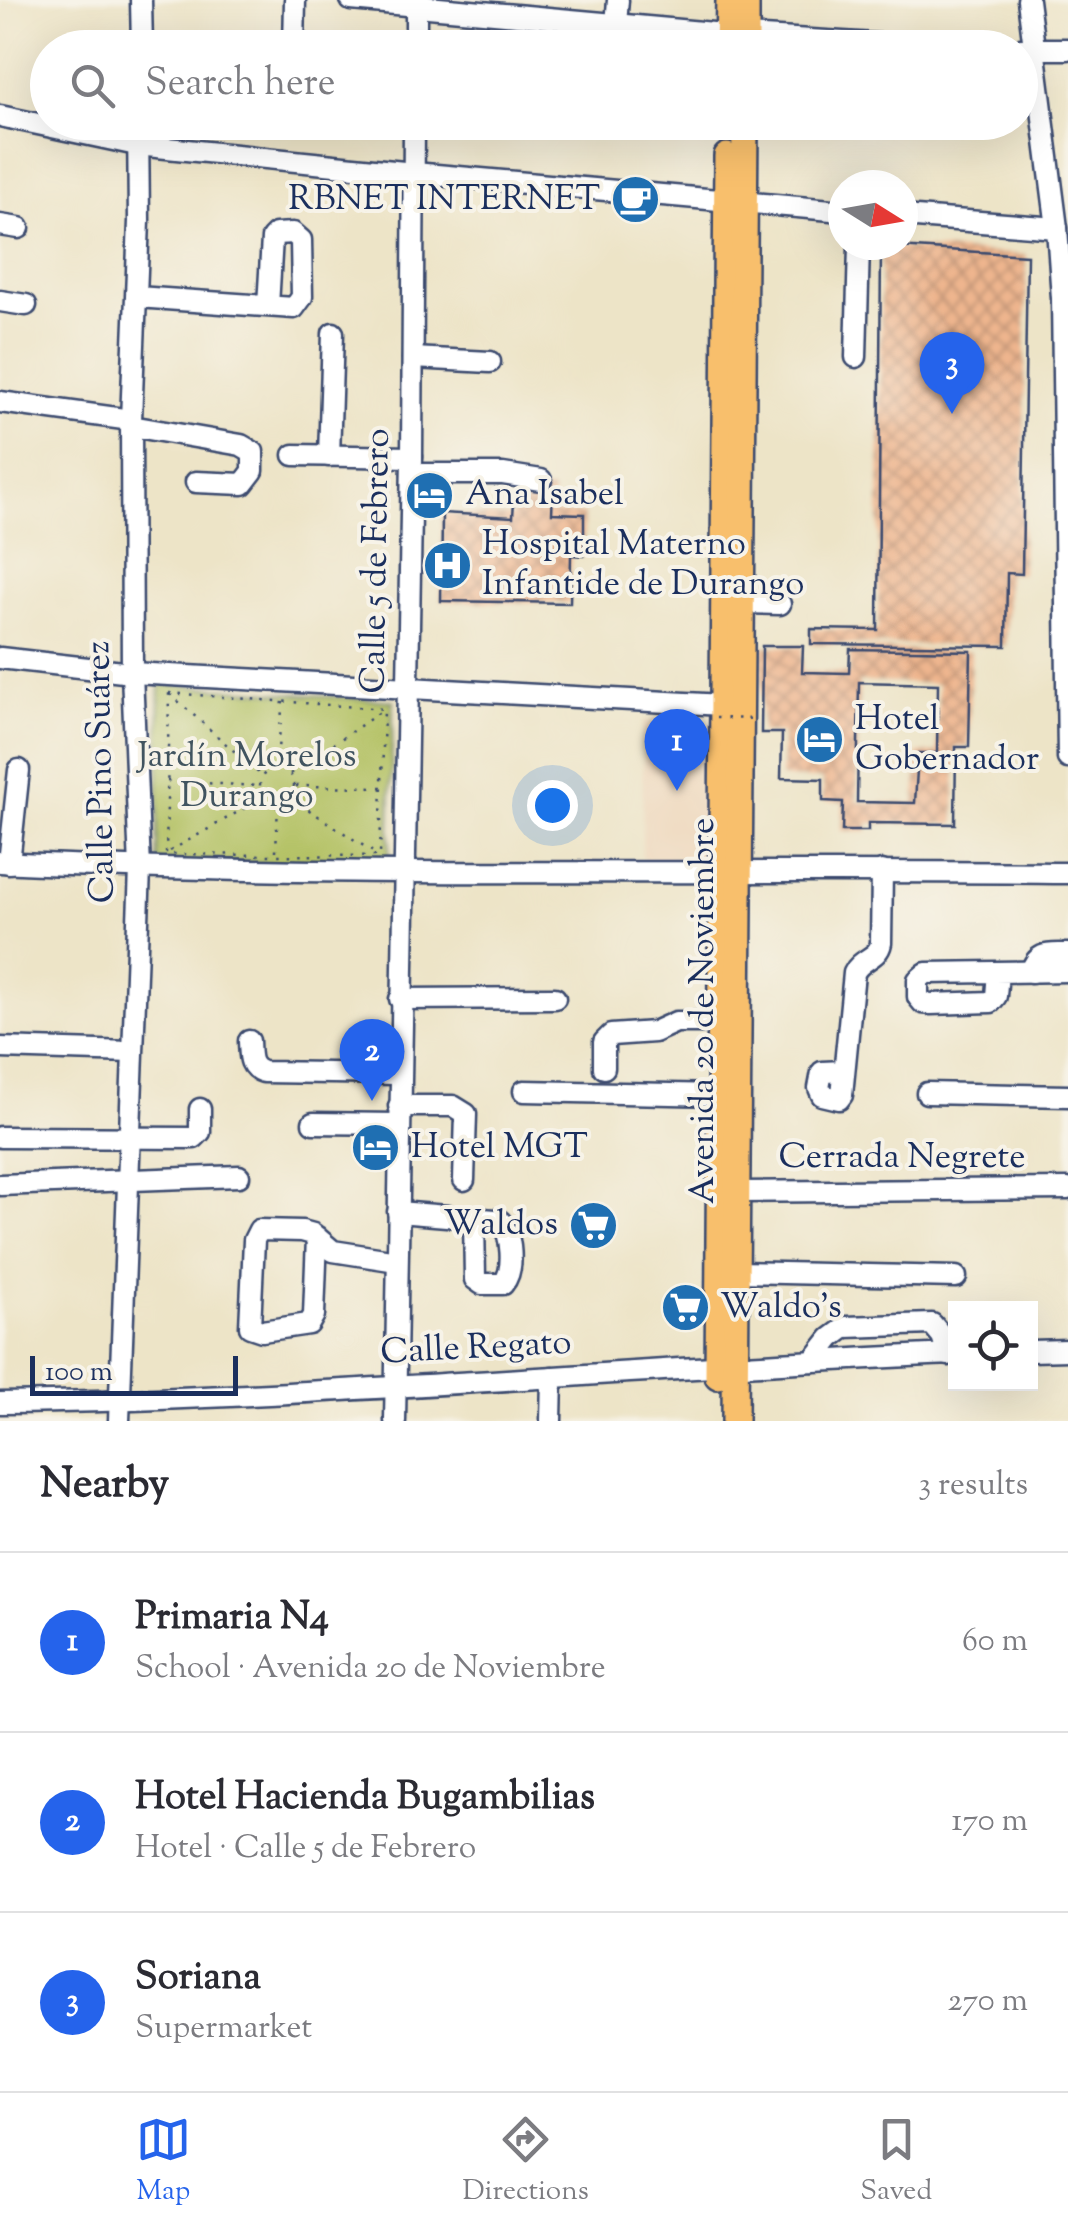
<!DOCTYPE html>
<html lang="en">
<head>
<meta charset="utf-8">
<style>
	body { margin:0; font-family:"Sorts Mill Goudy",serif; background:#f7f7f7; color:#2b2b33 }
	.controls { position:absolute; right:30px; bottom:30px; display:grid; overflow:hidden; border-radius:0px; box-shadow:0 10px 40px #0002 }
	.controls button { width:90px; height:90px; display:grid; place-items:center; padding:0; border:0; border-bottom:2px solid #e1e1e2; background:#fff; color:#2b2b33; font:50px sans-serif }
	.compass { position:absolute; left:828px; top:170px; width:90px; height:90px; border-radius:50%; background:#fff; box-shadow:0 10px 40px #0002; rotate:101deg }
	.scale { position:absolute; left:30px; bottom:25px; width:208px; box-sizing:border-box; padding-left:10px; border:5px solid #1b2f5e; border-top:0; font-size:28px; line-height:35px; white-space:nowrap; color:#1b2f5e; -webkit-text-stroke:8px #f7f3e8; paint-order:stroke }
	.you { position:absolute; left:552px; top:805px; width:35px; height:35px; margin:-25px; border:8px solid #fff; border-radius:50%; background:#1a73e8; box-shadow:0 0 0 15px #1a73e833 }
	.badge { display:grid; place-items:center; width:65px; height:65px; border-radius:50%; background:#2563eb; color:#fff; font-size:32px; font-weight:700 }
	.pin { position:absolute; translate:-50% -82px; filter:drop-shadow(0 2px 5px #0008) }
	.pin::after { content:''; position:absolute; top:52px; width:35px; height:30px; background:inherit; clip-path:polygon(0 0,100% 0,50% 100%) }
	.list { margin:0; padding:0; list-style:none }
	h2 { display:flex; justify-content:space-between; align-items:center; height:130px; margin:0; padding:0 40px; font-size:42px }
	h2 small { font-size:32px; font-weight:400; color:#7c7c81 }
	.list li { display:grid; grid-template-columns:65px 1fr auto; gap:30px; align-items:center; box-sizing:border-box; height:180px; padding:0 40px; border-top:2px solid #e1e1e2 }
	.list b { display:block; font-size:38px; white-space:nowrap }
	.list p { margin:0; font-size:32px; white-space:nowrap; color:#7c7c81 }
	.list em { font-size:32px; font-style:normal; color:#7c7c81 }
	.icon { flex:none; width:55px; height:55px; fill:none; stroke:currentColor; stroke-width:2; stroke-linecap:round; stroke-linejoin:round }
	.map { position:relative; flex:none; width:1068px; height:1421px; overflow:hidden }
	.search { position:absolute; background:#fff; box-shadow:0 10px 40px #0002; left:30px; right:30px; top:30px; height:110px; display:flex; align-items:center; gap:25px; box-sizing:border-box; padding:0 35px; border-radius:55px; color:#7c7c81; font-size:38px }
	.sheet { height:670px; background:#fff }
	nav { display:flex; justify-content:space-around; align-items:center; box-sizing:border-box; height:140px; border-top:2px solid #e1e1e2; background:#fff; font-size:28px; color:#7c7c81 }
	nav a { display:grid; justify-items:center; gap:5px }
	nav .on { color:#2563eb }
	.map>svg:first-child { display:block }
	.built { fill:#eed7bb }
	.green { fill:#b3c164; stroke:#677861; stroke-width:2.5 }
	.building { fill:url(#building-cross-hatch); fill-rule:evenodd }
	.lines { fill:none; stroke-linecap:round; stroke-linejoin:round }
	.minor-casing { stroke:#3a4a6e; stroke-width:25 }
	.major-casing { stroke:#3a4a6e; stroke-width:30 }
	.path { stroke:#3a4a6e; stroke-width:2.5; stroke-dasharray:2.5 8; stroke-linecap:butt }
	.minor { stroke:#fff; stroke-width:20 }
	.major { stroke:#f8bf6c; stroke-width:25 }
	.path-bridge { stroke:#3a4a6e; stroke-width:2.5; stroke-dasharray:2.5 8; stroke-linecap:butt }
	.labels { text-anchor:middle; dominant-baseline:central; stroke-width:8; stroke-linejoin:round; paint-order:stroke }
	.poi-label { font-size:35px; fill:#1b2f5e; stroke:#f7f3e8; text-anchor:start }
	.street-label { font-size:35px; fill:#1b2f5e; stroke:#f7f3e8 }
	.park-label { font-size:35px; fill:#415460; stroke:#f7f3e8 }
</style>
</head>
<body>
<div class="map">
<svg width="1068" height="1421" viewBox="0 0 1068 1421">
	<defs>
		<pattern id="building-cross-hatch" width="8" height="8" patternUnits="userSpaceOnUse" patternTransform="scale(2.5)"><rect width="8" height="8" fill="#eeb58e"/><path d="M0 0l8 8M0 8l8-8" fill="none" stroke="#c09477"/></pattern>
	</defs>
	<rect width="100%" height="100%" fill="#f7f3e8"/>
	<filter id="ink" filterUnits="userSpaceOnUse"><feTurbulence type="fractalNoise" baseFrequency=".01" numOctaves="2"/><feDisplacementMap in="SourceGraphic" scale="20" xChannelSelector="R" yChannelSelector="G"/><feConvolveMatrix kernelMatrix="1 2 1 2 8 2 1 2 1" color-interpolation-filters="sRGB"/></filter>
	<filter id="wash" filterUnits="userSpaceOnUse"><feTurbulence type="fractalNoise" baseFrequency=".0048" numOctaves="4" result="noise"/><feDisplacementMap in="SourceGraphic" scale="40" xChannelSelector="R" yChannelSelector="G"/><feGaussianBlur stdDeviation="2.25" result="paint"/><feColorMatrix in="noise" values="0 0 0 0 0 0 0 0 0 0 0 0 0 0 0 0 0 1.4 0 .05"/><feComposite in="paint" operator="in"/></filter>
	<g filter="url(#wash)">
		<rect width="100%" height="100%" fill="#ede4c7"/>
		<!-- built -->
		<path class="built" d="M643,721L712,724L709,858L642,859Z"/>
		<!-- green -->
		<path class="green" d="M160,684L393,701L389,866L157,862Z"/>
		<g id="blocks">
			<!-- building -->
			<g class="building">
				<path d="M881,246L1027,255L1022,574L1007,573L1006,646L811,644V629L878,630Z"/>
				<path d="M529,488L553,491L552,513L584,514V556L571,555L570,603L441,601L442,513L513,517L514,500L527,503Z"/>
				<path d="M762,646H803L802,672L849,673L850,649L971,651L969,747H956L955,824L868,823V831H842L843,802L823,801V779L781,778L782,733H761ZM859,682L938,684L937,753H918L915,803L857,802Z"/>
			</g>
		</g>
	</g>
	<g filter="url(#ink)">
		<use href="#blocks" fill-opacity="0" stroke="#3a4a6e" stroke-width="2.5"/>
		<g class="lines">
			<defs>
				<g id="minor">
					<path d="M141,0L142,48"/>
					<path d="M351,0L746,36L940,48"/>
					<path d="M1028,0L1057,228L1062,298L1068,758"/>
					<path d="M616,24L618,0"/>
					<path d="M294,48L295,0"/>
					<path d="M416,48V0"/>
					<path d="M1020,49H1068"/>
					<path d="M0,116L137,145L414,173L843,211"/>
					<path d="M903,216L1057,228"/>
					<path d="M0,225L19,228"/>
					<path d="M137,297L294,308L302,297L301,240L293,233L276,234L272,238L268,306"/>
					<path d="M0,301L26,305"/>
					<path d="M856,357L859,245"/>
					<path d="M413,358L490,362"/>
					<path d="M0,402L131,420"/>
					<path d="M131,426L241,445L253,452V471L243,484L196,482"/>
					<path d="M294,455L412,457"/>
					<path d="M329,456L333,333"/>
					<path d="M412,474H503L541,480"/>
					<path d="M742,603L780,604"/>
					<path d="M0,658L132,673L723,705"/>
					<path d="M0,862C356,879 712,869 1068,873"/>
					<path d="M9,863L19,770"/>
					<path d="M998,972L996,996L991,1002L931,1004L923,1003L918,997V980L926,973L1068,971"/>
					<path d="M1031,972C1037,951 1049,954 1068,954"/>
					<path d="M400,999L555,998"/>
					<path d="M249,1041C250,1055 248,1067 263,1072L399,1074"/>
					<path d="M0,1048L132,1052"/>
					<path d="M604,1068V1042L611,1035L654,1032L676,1022H721"/>
					<path d="M844,1071L822,1072L819,1088L822,1095L839,1099L842,1095L854,973C861,958 878,959 881,943L882,871"/>
					<path d="M524,1091L720,1095"/>
					<path d="M927,1093L1068,1096"/>
					<path d="M399,1106H453L466,1114L464,1180"/>
					<path d="M313,1123L399,1124"/>
					<path d="M0,1137L194,1138L200,1132V1109"/>
					<path d="M0,1185L239,1176"/>
					<path d="M737,1192L1068,1189"/>
					<path d="M398,1212L495,1220L500,1221C512,1234 515,1270 503,1284H482L475,1279L474,1218"/>
					<path d="M317,1237L314,1315L309,1324L262,1331L250,1327L254,1240L259,1230L302,1231L313,1234L333,1251L397,1261"/>
					<path d="M737,1272L956,1277"/>
					<path d="M1030,1351L1068,1350"/>
					<path d="M813,1361L831,1338L846,1327L932,1324L942,1336L948,1355"/>
					<path d="M0,1403C319,1399 637,1367 956,1354"/>
					<path d="M119,1421L140,869L132,673L131,420L139,221L138,122"/>
					<path d="M395,1421L412,457L414,122"/>
					<path d="M551,1421L552,1377"/>
				</g>
				<g id="major">
					<path d="M728,48L729,0"/>
					<path d="M746,48V0"/>
					<path d="M718,1376L727,156"/>
					<path d="M735,1421L745,122"/>
				</g>
			</defs>
			<!-- minor casing -->
			<use href="#minor" class="minor-casing"/>
			<!-- major casing -->
			<use href="#major" class="major-casing"/>
			<!-- path -->
			<g class="path">
				<path d="M169,693L384,709L380,856L166,854Z"/>
				<path d="M170,694L262,776"/>
				<path d="M276,767L283,701"/>
				<circle cx="277" cy="785" r="17"/>
				<path d="M290,774L383,710"/>
				<path d="M167,781L258,786"/>
				<path d="M296,786L382,787"/>
				<path d="M291,798L376,854"/>
				<path d="M170,851L264,797"/>
				<path d="M276,851L278,804"/>
			</g>
			<!-- minor -->
			<use href="#minor" class="minor"/>
			<!-- major -->
			<use href="#major" class="major"/>
			<!-- path-bridge -->
			<path class="path-bridge" d="M716,718L755,719"/>
		</g>
	</g>
	<!-- icons -->
	<defs>
		<symbol id="cafe-disc" viewBox="-11 -11 22 22"><circle r="9.5" fill="#1f6fb2" stroke="#f7f3e8"/><path d="M-5.5-4.5H6V0H3Q3 3.5 0 3.5H-2.5Q-5.5 3.5-5.5 0ZM3-3.2v2h1.7v-2ZM-6 4.5H4V6H-6Z" fill="#fff"/></symbol>
		<symbol id="hotel-disc" viewBox="-11 -11 22 22"><circle r="9.5" fill="#1f6fb2" stroke="#f7f3e8"/><path d="M-6-4.5h1.5V1H6V5H4.5V3h-9V5H-6ZM-4 0a1.8 1.8 0 1 1 3.6 0ZM.5 0V-2.5h3Q6-2.5 6 0Z" fill="#fff"/></symbol>
		<symbol id="hospital-disc" viewBox="-11 -11 22 22"><circle r="9.5" fill="#1f6fb2" stroke="#f7f3e8"/><path d="M-5-5h3v3.5h4V-5h3V5h-3V1.5h-4V5h-3Z" fill="#fff"/></symbol>
		<symbol id="supermarket-disc" viewBox="-11 -11 22 22"><circle r="9.5" fill="#1f6fb2" stroke="#f7f3e8"/><path d="M-6-5.5h2.5l.6 2H6L4.5 2H-2.5L-4.4-4H-6ZM-1.5 3.2a1.3 1.3 0 1 0 .1 0ZM3 3.2a1.3 1.3 0 1 0 .1 0Z" fill="#fff"/></symbol>
	</defs>
	<g fill-rule="evenodd">
		<use href="#cafe-disc" x="608" y="172" width="55" height="55"/>
		<use href="#hotel-disc" x="402" y="468" width="55" height="55"/>
		<use href="#hospital-disc" x="420" y="538" width="55" height="55"/>
		<use href="#hotel-disc" x="792" y="712" width="55" height="55"/>
		<use href="#hotel-disc" x="348" y="1120" width="55" height="55"/>
		<use href="#supermarket-disc" x="566" y="1198" width="55" height="55"/>
		<use href="#supermarket-disc" x="658" y="1280" width="55" height="55"/>
	</g>
	<g class="labels">
		<!-- poi labels -->
		<g class="poi-label">
			<text x="600" y="200" text-anchor="end">RBNET INTERNET</text>
			<text x="465" y="495">Ana Isabel</text>
			<text x="482" y="545">Hospital Materno<tspan x="482" dy="40">Infantide de Durango</tspan></text>
			<text x="855" y="720">Hotel<tspan x="855" dy="40">Gobernador</tspan></text>
			<text x="411" y="1148">Hotel MGT</text>
			<text x="558" y="1225" text-anchor="end">Waldos</text>
			<text x="720" y="1308">Waldo's</text>
		</g>
		<!-- street labels -->
		<g class="street-label">
			<text transform="translate(377 561) rotate(-89)">Calle 5 de Febrero</text>
			<text transform="translate(102 772) rotate(-91)">Calle Pino Suárez</text>
			<text transform="translate(704 1011) rotate(-90)">Avenida 20 de Noviembre</text>
			<text x="902" y="1158">Cerrada Negrete</text>
			<text transform="translate(476 1349) rotate(-3)">Calle Regato</text>
		</g>
		<!-- park labels -->
		<g class="park-label">
			<text x="247" y="757">Jardín Morelos<tspan x="247" dy="40">Durango</tspan></text>
		</g>
	</g>
</svg>
<div class="controls">
<button><svg class="icon" aria-label="locate" viewBox="0 0 24 24"><circle cx="12" cy="12" r="6"/><path d="M12 2v4M12 18v4M2 12h4M18 12h4"/></svg></button>
</div>
<svg class="compass" viewBox="-18 -18 36 36"><path d="M0-13l5 13h-10z" fill="#e53935"/><path d="M0 13l5-13h-10z" fill="#7c7c81"/></svg>
<div class="scale">100 m</div>
<div class="you"></div>
<div class="pin badge" style="left:677px;top:791px">1</div>
<div class="pin badge" style="left:372px;top:1101px">2</div>
<div class="pin badge" style="left:952px;top:414px">3</div>
<div class="search"><svg class="icon" aria-label="search" viewBox="0 0 24 24"><circle cx="10" cy="10" r="6"/><path d="M15 15l6 6"/></svg>Search here</div>
</div>
<section class="sheet">
<h2>Nearby<small>3 results</small></h2>
<ul class="list">
<li><span class="badge">1</span><div><b>Primaria N4</b><p>School · Avenida 20 de Noviembre</p></div><em>60 m</em></li>
<li><span class="badge">2</span><div><b>Hotel Hacienda Bugambilias</b><p>Hotel · Calle 5 de Febrero</p></div><em>170 m</em></li>
<li><span class="badge">3</span><div><b>Soriana</b><p>Supermarket</p></div><em>270 m</em></li>
</ul>
</section>
<nav>
<a class="on"><svg class="icon" aria-label="map" viewBox="0 0 24 24"><path d="M3 6l6-2 6 2 6-2v14l-6 2-6-2-6 2zM9 4v14M15 6v14"/></svg>Map</a>
<a><svg class="icon" aria-label="directions" viewBox="0 0 24 24"><path d="M12 3l9 9-9 9-9-9zM9 14v-3h6M13 9l2 2-2 2"/></svg>Directions</a>
<a><svg class="icon" aria-label="saved" viewBox="0 0 24 24"><path d="M7 4h10v16l-5-4-5 4z"/></svg>Saved</a>
</nav>
</body>
</html>
